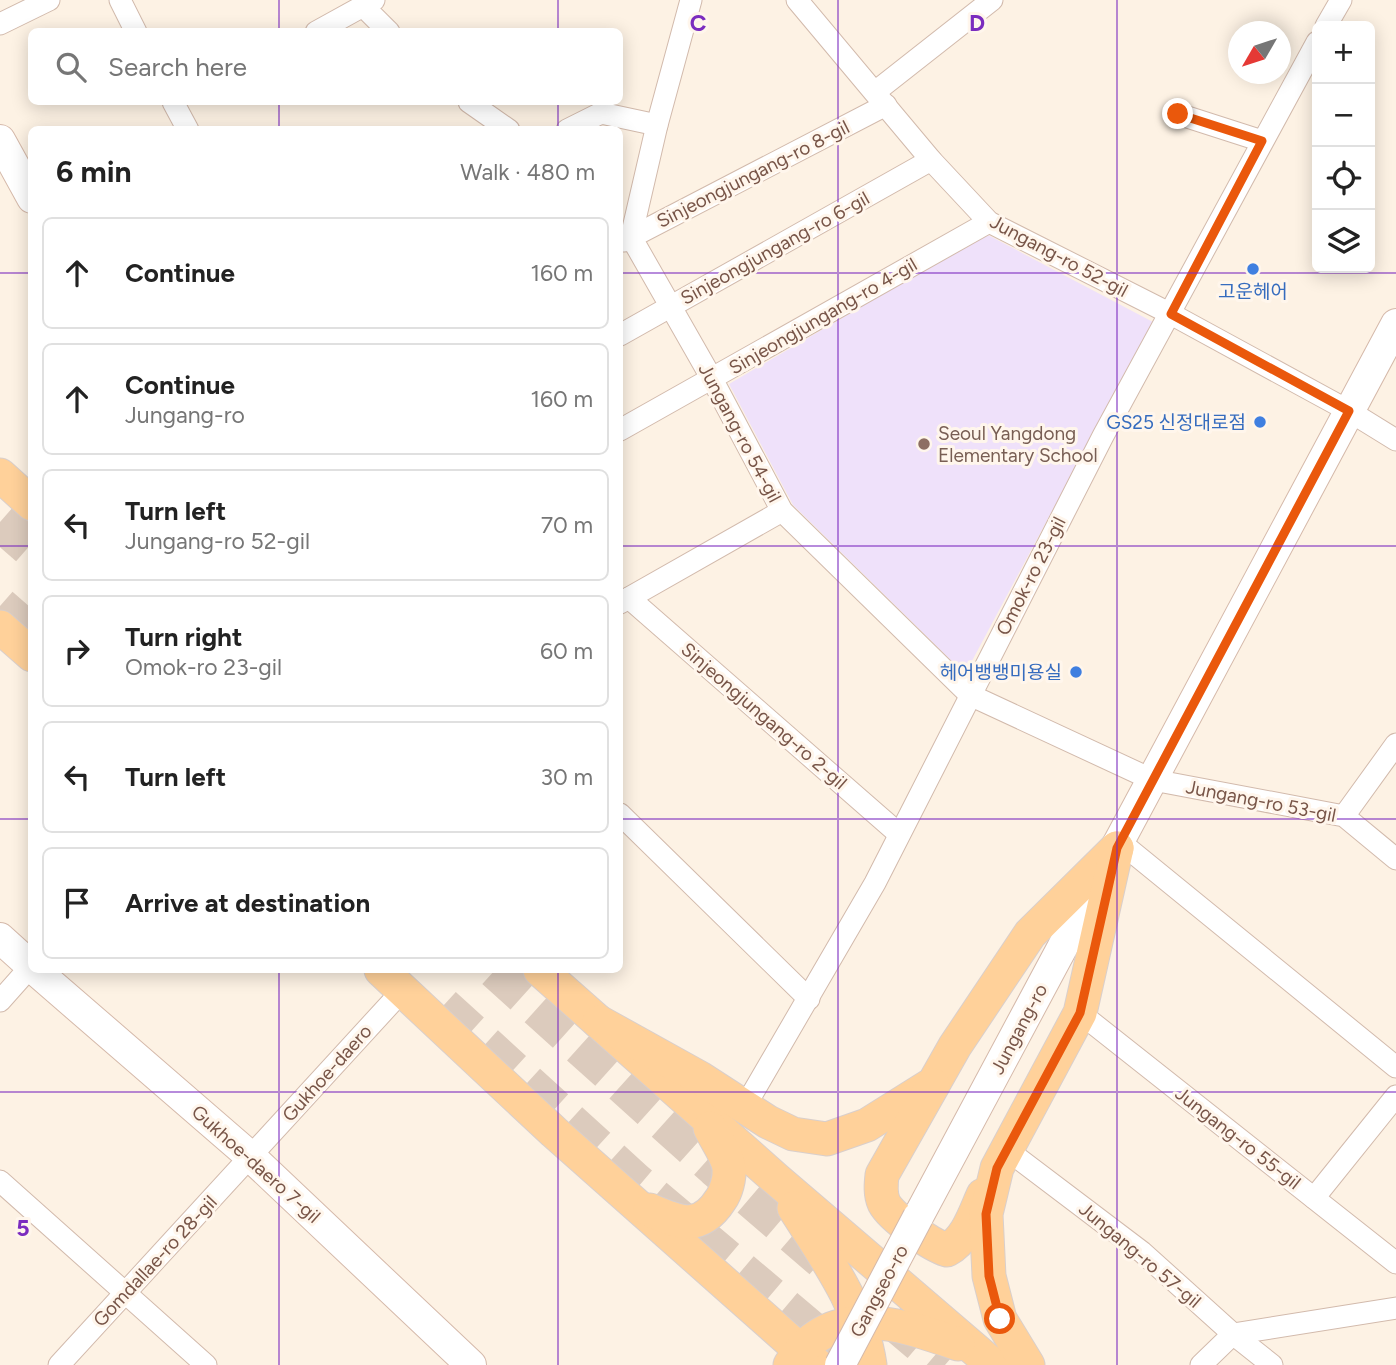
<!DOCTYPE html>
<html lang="en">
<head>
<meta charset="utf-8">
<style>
	body { margin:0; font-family:Figtree,"Noto Sans KR",sans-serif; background:#f2f2f2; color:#222 }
	.controls { position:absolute; right:21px; top:21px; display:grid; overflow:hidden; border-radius:10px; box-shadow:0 4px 18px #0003 }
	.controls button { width:63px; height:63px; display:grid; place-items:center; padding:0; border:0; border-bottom:2px solid #e0e0e0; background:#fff; color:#222; font:35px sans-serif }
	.compass { position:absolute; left:1228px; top:21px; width:63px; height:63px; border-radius:50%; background:#fff; box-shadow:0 4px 18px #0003; rotate:231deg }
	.stop { position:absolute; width:21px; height:21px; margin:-16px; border:5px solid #ea580c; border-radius:50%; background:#fff }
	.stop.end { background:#ea580c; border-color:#fff; box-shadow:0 2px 7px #0008 }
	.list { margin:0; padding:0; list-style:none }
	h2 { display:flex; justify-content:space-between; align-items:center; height:91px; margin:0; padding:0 28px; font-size:30px }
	h2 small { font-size:23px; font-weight:400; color:#767676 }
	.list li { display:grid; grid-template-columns:46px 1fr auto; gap:21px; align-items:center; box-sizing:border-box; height:112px; margin:0 14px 14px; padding:0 14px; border:2px solid #e0e0e0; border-radius:10px }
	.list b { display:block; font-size:26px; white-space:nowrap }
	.list p { margin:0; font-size:23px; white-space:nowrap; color:#767676 }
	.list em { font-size:23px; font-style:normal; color:#767676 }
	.icon { flex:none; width:38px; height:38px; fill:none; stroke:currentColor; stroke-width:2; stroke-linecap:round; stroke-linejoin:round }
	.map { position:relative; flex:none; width:1396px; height:1365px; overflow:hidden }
	.search { position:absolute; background:#fff; box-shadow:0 4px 18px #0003; left:28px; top:28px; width:595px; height:77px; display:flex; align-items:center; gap:18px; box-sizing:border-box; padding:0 24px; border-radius:10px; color:#767676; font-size:26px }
	.panel { position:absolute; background:#fff; box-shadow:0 4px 18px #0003; left:28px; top:126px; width:595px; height:847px; border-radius:10px }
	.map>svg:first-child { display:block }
	.education { fill:#efe1fa }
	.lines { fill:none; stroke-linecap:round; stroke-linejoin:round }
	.highway-tunnel { stroke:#dccbbd; stroke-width:38; stroke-dasharray:38 19; stroke-linecap:butt }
	.street-casing { stroke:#d2baac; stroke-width:23 }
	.secondary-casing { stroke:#d5b9aa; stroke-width:32 }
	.primary-casing { stroke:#d9cfcc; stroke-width:35 }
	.street { stroke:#fff; stroke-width:21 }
	.secondary { stroke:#fff; stroke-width:30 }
	.primary { stroke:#ffd19a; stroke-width:33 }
	.secondary-bridge-casing { stroke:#d5b9aa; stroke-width:32; stroke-linecap:butt }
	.secondary-bridge { stroke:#fff; stroke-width:30 }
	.route { stroke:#ea580c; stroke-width:9 }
	.grid { fill:none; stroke:#7b2cbf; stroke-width:2; stroke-opacity:0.55 }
	.shop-dot { fill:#3f7fe0; stroke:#fff6ec; stroke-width:2.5 }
	.education-dot { fill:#8d6e63; stroke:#fff6ec; stroke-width:2.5 }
	.labels { text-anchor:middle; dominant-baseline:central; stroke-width:6; stroke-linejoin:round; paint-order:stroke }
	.street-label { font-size:19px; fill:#785548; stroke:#fff6ec }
	.shop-label { font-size:19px; fill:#366cbe; stroke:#fff6ec; text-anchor:end }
	.education-label { font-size:19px; fill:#785e54; stroke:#fff6ec; text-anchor:start }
	.grid-label { font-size:23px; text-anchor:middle; font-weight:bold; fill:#7b2cbf; stroke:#fff6ec; stroke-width:6; stroke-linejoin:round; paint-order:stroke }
</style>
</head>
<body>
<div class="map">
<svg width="1396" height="1365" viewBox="0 0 1396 1365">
	<rect width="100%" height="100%" fill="#fdf2e4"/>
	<!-- education -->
	<path class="education" d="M986,234L1153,322L965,674L793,505L729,384Z"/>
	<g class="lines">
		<!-- highway-tunnel -->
		<g class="highway-tunnel">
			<path d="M0,522L32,550"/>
			<path d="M0,606L32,634"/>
			<path d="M495,970L715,1168L829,1266"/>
			<path d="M443,1006L635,1181L845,1358"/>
			<path d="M891,1319L945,1365"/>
		</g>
		<defs>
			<g id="street">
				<path d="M120,0L136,32"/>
				<path d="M691,0L657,125L631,237L712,379L782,511L970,695L1153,780L1344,816L1396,859"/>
				<path d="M797,0L931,160L989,222L1171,314L1349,411L1396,440"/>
				<path d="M363,6L389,32"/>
				<path d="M0,24L49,0"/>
				<path d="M1326,26L1341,0"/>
				<path d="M316,32L374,0"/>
				<path d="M875,92L992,0"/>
				<path d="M173,102L188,130"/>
				<path d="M469,102L509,130"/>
				<path d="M1178,114L1262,141"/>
				<path d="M567,130L601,113L657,125"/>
				<path d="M624,241L886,105"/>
				<path d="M620,335L931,160"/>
				<path d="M620,430L989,222"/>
				<path d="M629,598L899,834"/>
				<path d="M620,603L782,511"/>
				<path d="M620,814L809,999"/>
				<path d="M1344,816L1396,744"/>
				<path d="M1120,842L1396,1067"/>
				<path d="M0,1001L32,965"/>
				<path d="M1080,1013L1396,1263"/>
				<path d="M744,1108L875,883L1103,436L1317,42"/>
				<path d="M1006,1149L1142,1252L1233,1334L1272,1365"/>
				<path d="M0,1181L206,1365"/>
				<path d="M1314,1198L1396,1096"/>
				<path d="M59,1365L403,990"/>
				<path d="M1201,1365L1233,1334L1396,1308"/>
			</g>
			<g id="secondary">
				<path d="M0,140L32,198"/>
				<path d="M0,938L32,967"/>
				<path d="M35,970L251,1157L471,1365"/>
				<path d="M918,1217L1396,324"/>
			</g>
			<g id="primary">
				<path d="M0,475L32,504"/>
				<path d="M0,627L32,655"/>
				<path d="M381,970L554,1132L817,1365"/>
				<path d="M540,970L776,1179L993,1365"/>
				<path d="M599,1022L700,1078L768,1122L793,1134L827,1139L867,1125L934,1083L955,1046L1030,934L1117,848"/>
				<path d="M933,1085L882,1175C881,1184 880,1194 884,1203C892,1218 931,1245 947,1250C967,1239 974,1215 983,1195"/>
				<path d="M794,1208C825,1257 862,1307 870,1365"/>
				<path d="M650,1210C680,1223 700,1232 721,1199C726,1192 730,1178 729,1168C727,1155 716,1140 710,1128"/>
				<path d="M790,1365C830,1301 900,1323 958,1344"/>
				<path d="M1028,1365L1000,1319L989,1276L986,1214L997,1168L1080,1013L1117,848"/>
			</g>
		</defs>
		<!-- street casing -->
		<use href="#street" class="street-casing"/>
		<!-- secondary casing -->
		<use href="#secondary" class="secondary-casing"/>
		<!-- primary casing -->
		<use href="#primary" class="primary-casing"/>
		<!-- street -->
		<use href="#street" class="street"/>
		<!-- secondary -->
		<use href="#secondary" class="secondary"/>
		<!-- primary -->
		<use href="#primary" class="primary"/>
		<defs>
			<path id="secondary-bridge" d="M840,1365L918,1217"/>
		</defs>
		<!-- secondary-bridge casing -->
		<use href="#secondary-bridge" class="secondary-bridge-casing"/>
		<!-- secondary-bridge -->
		<use href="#secondary-bridge" class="secondary-bridge"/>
	</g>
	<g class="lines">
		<!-- route -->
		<path class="route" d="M1000,1319L989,1276L986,1214L997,1168L1080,1013L1117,848L1349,411L1171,314L1262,141L1178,114"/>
	</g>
	<!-- grid -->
	<path class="grid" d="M279,0V32M558,0V32M838,0V1365M1117,0V1365M279,102V130M558,102V130M0,273H32M620,273H1396M0,546H32M620,546H1396M0,819H32M620,819H1396M279,970V1365M558,970V1365M0,1092H1396"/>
	<!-- markers -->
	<g class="shop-dot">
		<circle cx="1253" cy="269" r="7"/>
		<circle cx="1260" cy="422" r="7"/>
		<circle cx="1076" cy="672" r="7"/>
	</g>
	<circle class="education-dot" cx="924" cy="444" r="7"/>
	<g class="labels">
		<!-- street labels -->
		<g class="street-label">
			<text transform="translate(753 174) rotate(-27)">Sinjeongjungang-ro 8-gil</text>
			<text transform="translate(775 248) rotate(-29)">Sinjeongjungang-ro 6-gil</text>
			<text transform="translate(1059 256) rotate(28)">Jungang-ro 52-gil</text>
			<text transform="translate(823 316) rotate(-30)">Sinjeongjungang-ro 4-gil</text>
			<text transform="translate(740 433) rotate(62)">Jungang-ro 54-gil</text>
			<text transform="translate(1031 576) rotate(-63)">Omok-ro 23-gil</text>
			<text transform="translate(764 716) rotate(41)">Sinjeongjungang-ro 2-gil</text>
			<text transform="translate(1261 801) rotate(11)">Jungang-ro 53-gil</text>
			<text transform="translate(1019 1029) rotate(-62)">Jungang-ro</text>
			<text transform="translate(327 1073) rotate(-48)">Gukhoe-daero</text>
			<text transform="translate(1238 1138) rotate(38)">Jungang-ro 55-gil</text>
			<text transform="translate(256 1164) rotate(42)">Gukhoe-daero 7-gil</text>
			<text transform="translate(1140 1255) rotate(40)">Jungang-ro 57-gil</text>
			<text transform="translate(155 1261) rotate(-47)">Gomdallae-ro 28-gil</text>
			<text transform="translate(879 1291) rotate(-62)">Gangseo-ro</text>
		</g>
		<!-- shop labels -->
		<g class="shop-label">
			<text x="1253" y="291" text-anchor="middle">고운헤어</text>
			<text x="1246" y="422">GS25 신정대로점</text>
			<text x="1062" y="672">헤어뱅뱅미용실</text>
		</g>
		<!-- education labels -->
		<g class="education-label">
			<text x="938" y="433">Seoul Yangdong<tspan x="938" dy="22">Elementary School</tspan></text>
		</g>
	</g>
	<g class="grid-label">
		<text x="698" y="31">C</text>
		<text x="977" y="31">D</text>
		<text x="23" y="1236">5</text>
	</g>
</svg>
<div class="controls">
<button>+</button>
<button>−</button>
<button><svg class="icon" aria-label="locate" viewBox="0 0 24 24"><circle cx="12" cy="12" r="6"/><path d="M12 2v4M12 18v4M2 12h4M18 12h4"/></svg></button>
<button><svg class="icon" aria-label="layers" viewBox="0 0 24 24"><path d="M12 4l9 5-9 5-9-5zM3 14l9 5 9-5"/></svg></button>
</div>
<svg class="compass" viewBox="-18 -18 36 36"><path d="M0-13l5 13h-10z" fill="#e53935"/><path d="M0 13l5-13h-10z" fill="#767676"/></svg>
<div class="stop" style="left:1000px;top:1319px"></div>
<div class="stop end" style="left:1178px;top:114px"></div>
<div class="search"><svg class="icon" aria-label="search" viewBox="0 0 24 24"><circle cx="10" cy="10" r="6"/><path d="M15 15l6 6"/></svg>Search here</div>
<section class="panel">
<h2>6 min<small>Walk · 480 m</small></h2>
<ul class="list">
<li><svg class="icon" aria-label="ahead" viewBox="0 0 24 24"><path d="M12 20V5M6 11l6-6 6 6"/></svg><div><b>Continue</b></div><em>160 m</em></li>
<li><svg class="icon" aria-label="ahead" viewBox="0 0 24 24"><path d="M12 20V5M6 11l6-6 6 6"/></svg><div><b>Continue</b><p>Jungang-ro</p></div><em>160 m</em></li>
<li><svg class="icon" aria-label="left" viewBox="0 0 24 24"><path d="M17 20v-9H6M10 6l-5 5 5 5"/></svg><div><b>Turn left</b><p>Jungang-ro 52-gil</p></div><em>70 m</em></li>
<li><svg class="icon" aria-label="right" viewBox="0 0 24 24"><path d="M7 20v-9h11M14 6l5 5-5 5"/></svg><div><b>Turn right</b><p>Omok-ro 23-gil</p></div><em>60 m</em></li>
<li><svg class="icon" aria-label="left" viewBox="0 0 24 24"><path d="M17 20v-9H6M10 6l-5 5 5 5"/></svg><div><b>Turn left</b></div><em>30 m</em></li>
<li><svg class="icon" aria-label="arrive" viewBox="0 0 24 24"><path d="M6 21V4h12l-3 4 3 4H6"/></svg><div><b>Arrive at destination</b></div></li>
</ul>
</section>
</div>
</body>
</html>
